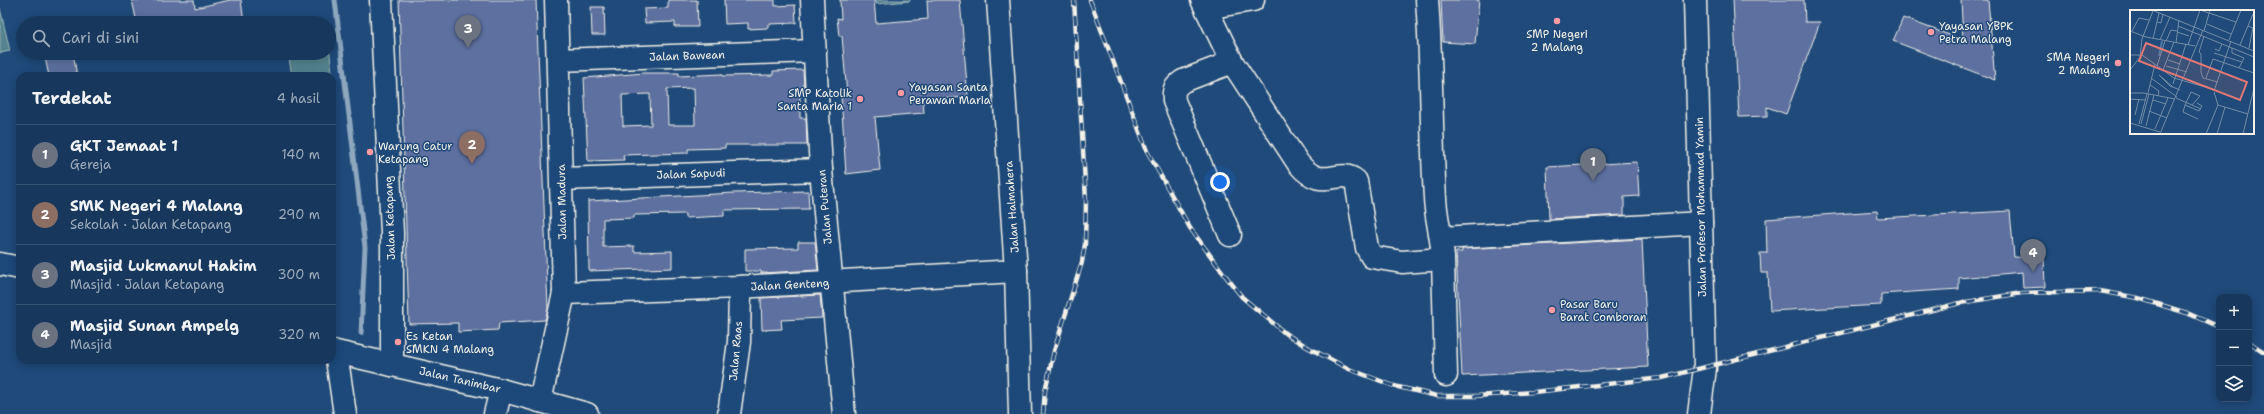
<!DOCTYPE html>
<html lang="id">
<head>
<meta charset="utf-8">
<style>
	body { margin:0; font-family:"Shantell Sans",sans-serif; background:#203f62; color:#f1f3f6 }
	.controls { position:absolute; right:12px; bottom:12px; display:grid; overflow:hidden; border-radius:8px; box-shadow:0 2px 10px #0003 }
	.controls button { width:36px; height:36px; display:grid; place-items:center; padding:0; border:0; border-bottom:1px solid #365272; background:#17385c; color:#f1f3f6; font:20px sans-serif }
	.you { position:absolute; left:1220px; top:182px; width:14px; height:14px; margin:-10px; border:3px solid #fff; border-radius:50%; background:#1a73e8; box-shadow:0 0 0 6px #1a73e833 }
	.badge { display:grid; place-items:center; width:26px; height:26px; border-radius:50%; background:#ff9aa2; color:#fff; font-size:13px; font-weight:700 }
	.pin { position:absolute; translate:-50% -33px; filter:drop-shadow(0 1px 2px #0008) }
	.pin::after { content:''; position:absolute; top:21px; width:14px; height:12px; background:inherit; clip-path:polygon(0 0,100% 0,50% 100%) }
	.list { margin:0; padding:0; list-style:none }
	h2 { display:flex; justify-content:space-between; align-items:center; height:52px; margin:0; padding:0 16px; font-size:17px }
	h2 small { font-size:13px; font-weight:400; color:#9eacbb }
	.list li { display:grid; grid-template-columns:26px 1fr auto; gap:12px; align-items:center; box-sizing:border-box; height:60px; padding:0 16px; border-top:1px solid #365272 }
	.list b { display:block; font-size:15px; white-space:nowrap }
	.list p { margin:0; font-size:13px; white-space:nowrap; color:#9eacbb }
	.list em { font-size:13px; font-style:normal; color:#9eacbb }
	.icon { flex:none; width:22px; height:22px; fill:none; stroke:currentColor; stroke-width:2; stroke-linecap:round; stroke-linejoin:round }
	.map { position:relative; flex:none; width:2264px; height:414px; overflow:hidden }
	.search { position:absolute; background:#17385c; box-shadow:0 2px 10px #0003; left:16px; top:16px; width:320px; height:44px; display:flex; align-items:center; gap:10px; box-sizing:border-box; padding:0 14px; border-radius:22px; color:#9eacbb; font-size:15px }
	.panel { position:absolute; background:#17385c; box-shadow:0 2px 10px #0003; left:16px; top:72px; width:320px; height:292px; border-radius:12px }
	.map>svg:first-child { display:block }
	.green { fill:#52838e; stroke:#a3babb }
	.lines { fill:none; stroke-linecap:round; stroke-linejoin:round }
	.stream { stroke:#8ea7bf; stroke-width:5 }
	.building { fill:#5d70a0; stroke:#f4f1e8; fill-rule:evenodd }
	.minor-casing { stroke:#f4f1e8; stroke-width:25 }
	.minor { stroke:#1f4a7a; stroke-width:22 }
	.rail-casing { stroke:#f4f1e8; stroke-width:4.5 }
	.rail { stroke:#1f4a7a; stroke-width:3; stroke-dasharray:9; stroke-linecap:butt }
	.poi-dot { fill:#ff9aa2; stroke:#1f4a7a; stroke-width:1.5 }
	.labels { text-anchor:middle; dominant-baseline:central; stroke-width:3; stroke-linejoin:round; paint-order:stroke }
	.poi-label { font-size:11px; fill:#f4f1e8; stroke:#1f4a7a; text-anchor:start }
	.street-label { font-size:11px; fill:#f4f1e8; stroke:#1f4a7a }
	.inset-river { fill:none; stroke:#4a76a3; stroke-width:2 }
	.inset-road { fill:none; stroke:#748da6; stroke-width:1 }
	.view { fill:#e27875; fill-opacity:0.15; stroke:#e27875; stroke-width:2 }
	.inset-edge { fill:none; stroke:#f4f1e8; stroke-width:2 }
</style>
</head>
<body>
<div class="map">
<svg width="2264" height="414" viewBox="0 0 2264 414">
	<rect width="100%" height="100%" fill="#1f4a7a"/>
	<filter id="ink" filterUnits="userSpaceOnUse"><feTurbulence type="fractalNoise" baseFrequency=".025" numOctaves="2"/><feDisplacementMap in="SourceGraphic" scale="8" xChannelSelector="R" yChannelSelector="G"/><feConvolveMatrix kernelMatrix="1 2 1 2 8 2 1 2 1" color-interpolation-filters="sRGB"/></filter>
	<g filter="url(#ink)">
		<!-- green -->
		<g class="green">
			<path d="M876,0H910V1L876,4Z"/>
			<path d="M0,8L10,51L0,53Z"/>
			<path d="M329,46L335,98L332,99V76H292L288,53H329Z"/>
		</g>
		<g class="lines">
			<!-- stream -->
			<path class="stream" d="M335,0L365,247L361,333"/>
		</g>
		<!-- building -->
		<g class="building">
			<path d="M132,0H194L195,8L230,0H241L244,23H137Z"/>
			<path d="M399,0H536L548,309L545,320L499,323L498,330L458,332V323L409,324Z"/>
			<path d="M668,0H697L698,27H675V22L645,23L644,9L668,8Z"/>
			<path d="M724,0H775V6L795,5L796,23L768,24V28L748,29V23L725,24Z"/>
			<path d="M840,0H874L876,23L928,19L927,0H960L968,97L923,100L924,113L875,117L880,170L846,174L841,95H847L842,36H839L837,18L841,19Z"/>
			<path d="M1441,0H1479L1475,44L1443,42Z"/>
			<path d="M1733,0H1804L1805,22H1820L1786,114L1767,107V116L1739,117Z"/>
			<path d="M1961,0H1988L1995,80L1893,41L1903,18L1963,40Z"/>
			<path d="M591,7H604L605,35H592Z"/>
			<path d="M44,53H73L77,76H49Z"/>
			<path d="M803,70L804,87H800V118H806L807,145H725V148L688,149V153L623,155L624,160L588,161L584,78L644,73H679V76L722,74V76L773,75V71ZM694,88L695,125H668L667,89ZM650,94L651,125L623,126L622,95Z"/>
			<path d="M1637,162L1639,196L1624,197V215L1549,219L1547,167Z"/>
			<path d="M808,191L809,209L724,210V216L685,218V214L634,215V218L603,219V247L634,246V252L672,251V268L589,271L588,201L734,193Z"/>
			<path d="M1877,211L1878,218L2010,211L2014,257L2044,258L2045,287L2023,288L2022,272L1959,278V289L1881,294V305L1770,311L1768,273H1761L1760,253H1767L1766,219Z"/>
			<path d="M1642,239L1648,367L1462,376L1456,252H1462V249Z"/>
			<path d="M798,242H815L818,270L761,273V271H745V249L798,248Z"/>
			<path d="M820,295L822,318L781,320L782,329L762,330L761,298Z"/>
		</g>
		<g class="lines">
			<defs>
				<g id="minor">
					<path d="M381,0L392,233V365"/>
					<path d="M812,0L821,170L844,414"/>
					<path d="M998,0L1016,271L1020,414"/>
					<path d="M1202,0L1232,62L1298,163C1323,194 1338,166 1356,181L1367,248L1372,257L1402,262L1443,259C1442,237 1436,219 1435,198C1431,132 1432,66 1427,0"/>
					<path d="M1695,0L1705,368L1699,414"/>
					<path d="M1206,8L1253,0"/>
					<path d="M558,60L815,51"/>
					<path d="M562,179L821,170"/>
					<path d="M1230,235L1174,101C1173,91 1174,87 1183,81L1232,62"/>
					<path d="M1442,238L1701,223"/>
					<path d="M1443,259L1446,375"/>
					<path d="M0,264L20,268"/>
					<path d="M564,293L740,287L1016,271"/>
					<path d="M332,351L501,390L587,414"/>
					<path d="M336,353L345,414"/>
					<path d="M540,401L564,293L556,0"/>
					<path d="M495,414L501,390"/>
					<path d="M729,414L739,342L740,287"/>
				</g>
			</defs>
			<!-- minor casing -->
			<use href="#minor" class="minor-casing"/>
			<!-- minor -->
			<use href="#minor" class="minor"/>
			<defs>
				<g id="rail">
					<path d="M1090,0L1147,151L1190,228L1224,274L1242,297L1286,334L1309,348L1349,369L1394,386L1437,396H1476L1534,392L1662,378L1960,303L2022,293L2100,291L2138,298L2187,313L2219,327"/>
					<path d="M2249,342L2264,352"/>
					<path d="M1043,414L1045,391L1054,351L1082,262L1085,244L1086,200L1074,0"/>
				</g>
			</defs>
			<!-- rail casing -->
			<use href="#rail" class="rail-casing"/>
			<!-- rail -->
			<use href="#rail" class="rail"/>
		</g>
	</g>
	<!-- markers -->
	<g class="poi-dot">
		<circle cx="1557" cy="21" r="4"/>
		<circle cx="1931" cy="32" r="4"/>
		<circle cx="2118" cy="63" r="4"/>
		<circle cx="901" cy="93" r="4"/>
		<circle cx="860" cy="99" r="4"/>
		<circle cx="370" cy="152" r="4"/>
		<circle cx="1552" cy="310" r="4"/>
		<circle cx="398" cy="342" r="4"/>
	</g>
	<g class="labels">
		<!-- poi labels -->
		<g class="poi-label">
			<text x="1939" y="26">Yayasan YBPK<tspan x="1939" dy="13">Petra Malang</tspan></text>
			<text x="1557" y="34" text-anchor="middle">SMP Negeri<tspan x="1557" dy="13">2 Malang</tspan></text>
			<text x="2110" y="57" text-anchor="end">SMA Negeri<tspan x="2110" dy="13">2 Malang</tspan></text>
			<text x="909" y="87">Yayasan Santa<tspan x="909" dy="13">Perawan Maria</tspan></text>
			<text x="852" y="93" text-anchor="end">SMP Katolik<tspan x="852" dy="13">Santa Maria 1</tspan></text>
			<text x="378" y="146">Warung Catur<tspan x="378" dy="13">Ketapang</tspan></text>
			<text x="1560" y="304">Pasar Baru<tspan x="1560" dy="13">Barat Comboran</tspan></text>
			<text x="406" y="336">Es Ketan<tspan x="406" dy="13">SMKN 4 Malang</tspan></text>
		</g>
		<!-- street labels -->
		<g class="street-label">
			<text transform="translate(687 56) rotate(-2)">Jalan Bawean</text>
			<text transform="translate(691 174) rotate(-2)">Jalan Sapudi</text>
			<text transform="translate(562 202) rotate(-91)">Jalan Madura</text>
			<text transform="translate(825 207) rotate(-95)">Jalan Puteran</text>
			<text transform="translate(1012 207) rotate(-94)">Jalan Halmahera</text>
			<text transform="translate(1701 207) rotate(-91)">Jalan Profesor Mohammad Yamin</text>
			<text transform="translate(390 218) rotate(-92)">Jalan Ketapang</text>
			<text transform="translate(790 285) rotate(-3)">Jalan Genteng</text>
			<text transform="translate(736 351) rotate(-85)">Jalan Raas</text>
			<text transform="translate(460 380) rotate(13)">Jalan Tanimbar</text>
		</g>
	</g>
	<!-- overview -->
	<g transform="translate(2130 10)">
		<rect width="124" height="124" fill="#1f4a7a"/>
		<path class="inset-river" d="M29,46L32,31"/>
		<path class="inset-road" d="M22,0L124,41M70,0L106,12M27,12L31,13L33,4M77,14L101,24M48,16L124,47M118,16L123,18L119,38M0,21L16,27L65,36M2,21L9,8L19,10M74,21L80,0M47,22L59,26M74,26L69,42L71,44V62L73,68L88,72M23,29L29,3M30,30L40,7M99,30L111,0M36,31L41,20L47,21M46,33L49,10M58,35L70,0M110,35L123,4M102,38V43L114,48L112,52M85,39L89,41L92,34M84,43L112,52L109,58M0,45H12L44,68L85,80M38,50L50,54M27,56L35,31M36,56L57,62M0,60L10,47L12,29L23,1M33,60L44,32M21,68L47,87M76,68L83,49L124,63M43,74L56,34M20,75L29,81L28,86M43,77L29,65L40,76L50,80M84,81L101,31M84,82L88,95L118,104M0,83H14L45,89M18,83L25,54M46,88L71,99M0,89L15,90M23,90L36,94M55,95L53,102L68,109M62,95L70,86L61,82L55,95L69,101L72,96L67,93M19,101L37,108M5,105L9,89M0,113L30,122M9,114L17,84M11,114L19,84M16,116L24,85M25,119L38,88M30,124L73,20M76,124L88,95M87,124L95,97M113,124L124,78"/>
		<path class="view" d="M16,33L117,72L110,90L9,51Z"/>
		<rect width="124" height="124" class="inset-edge"/>
	</g>
</svg>
<div class="controls">
<button>+</button>
<button>−</button>
<button><svg class="icon" aria-label="layers" viewBox="0 0 24 24"><path d="M12 4l9 5-9 5-9-5zM3 14l9 5 9-5"/></svg></button>
</div>
<div class="you"></div>
<div class="pin badge" style="left:1593px;top:181px;background:#6b7280">1</div>
<div class="pin badge" style="left:472px;top:164px;background:#8d6e63">2</div>
<div class="pin badge" style="left:468px;top:48px;background:#6b7280">3</div>
<div class="pin badge" style="left:2033px;top:272px;background:#6b7280">4</div>
<div class="search"><svg class="icon" aria-label="search" viewBox="0 0 24 24"><circle cx="10" cy="10" r="6"/><path d="M15 15l6 6"/></svg>Cari di sini</div>
<section class="panel">
<h2>Terdekat<small>4 hasil</small></h2>
<ul class="list">
<li><span class="badge" style="background:#6b7280">1</span><div><b>GKT Jemaat 1</b><p>Gereja</p></div><em>140 m</em></li>
<li><span class="badge" style="background:#8d6e63">2</span><div><b>SMK Negeri 4 Malang</b><p>Sekolah · Jalan Ketapang</p></div><em>290 m</em></li>
<li><span class="badge" style="background:#6b7280">3</span><div><b>Masjid Lukmanul Hakim</b><p>Masjid · Jalan Ketapang</p></div><em>300 m</em></li>
<li><span class="badge" style="background:#6b7280">4</span><div><b>Masjid Sunan Ampelg</b><p>Masjid</p></div><em>320 m</em></li>
</ul>
</section>
</div>
</body>
</html>
